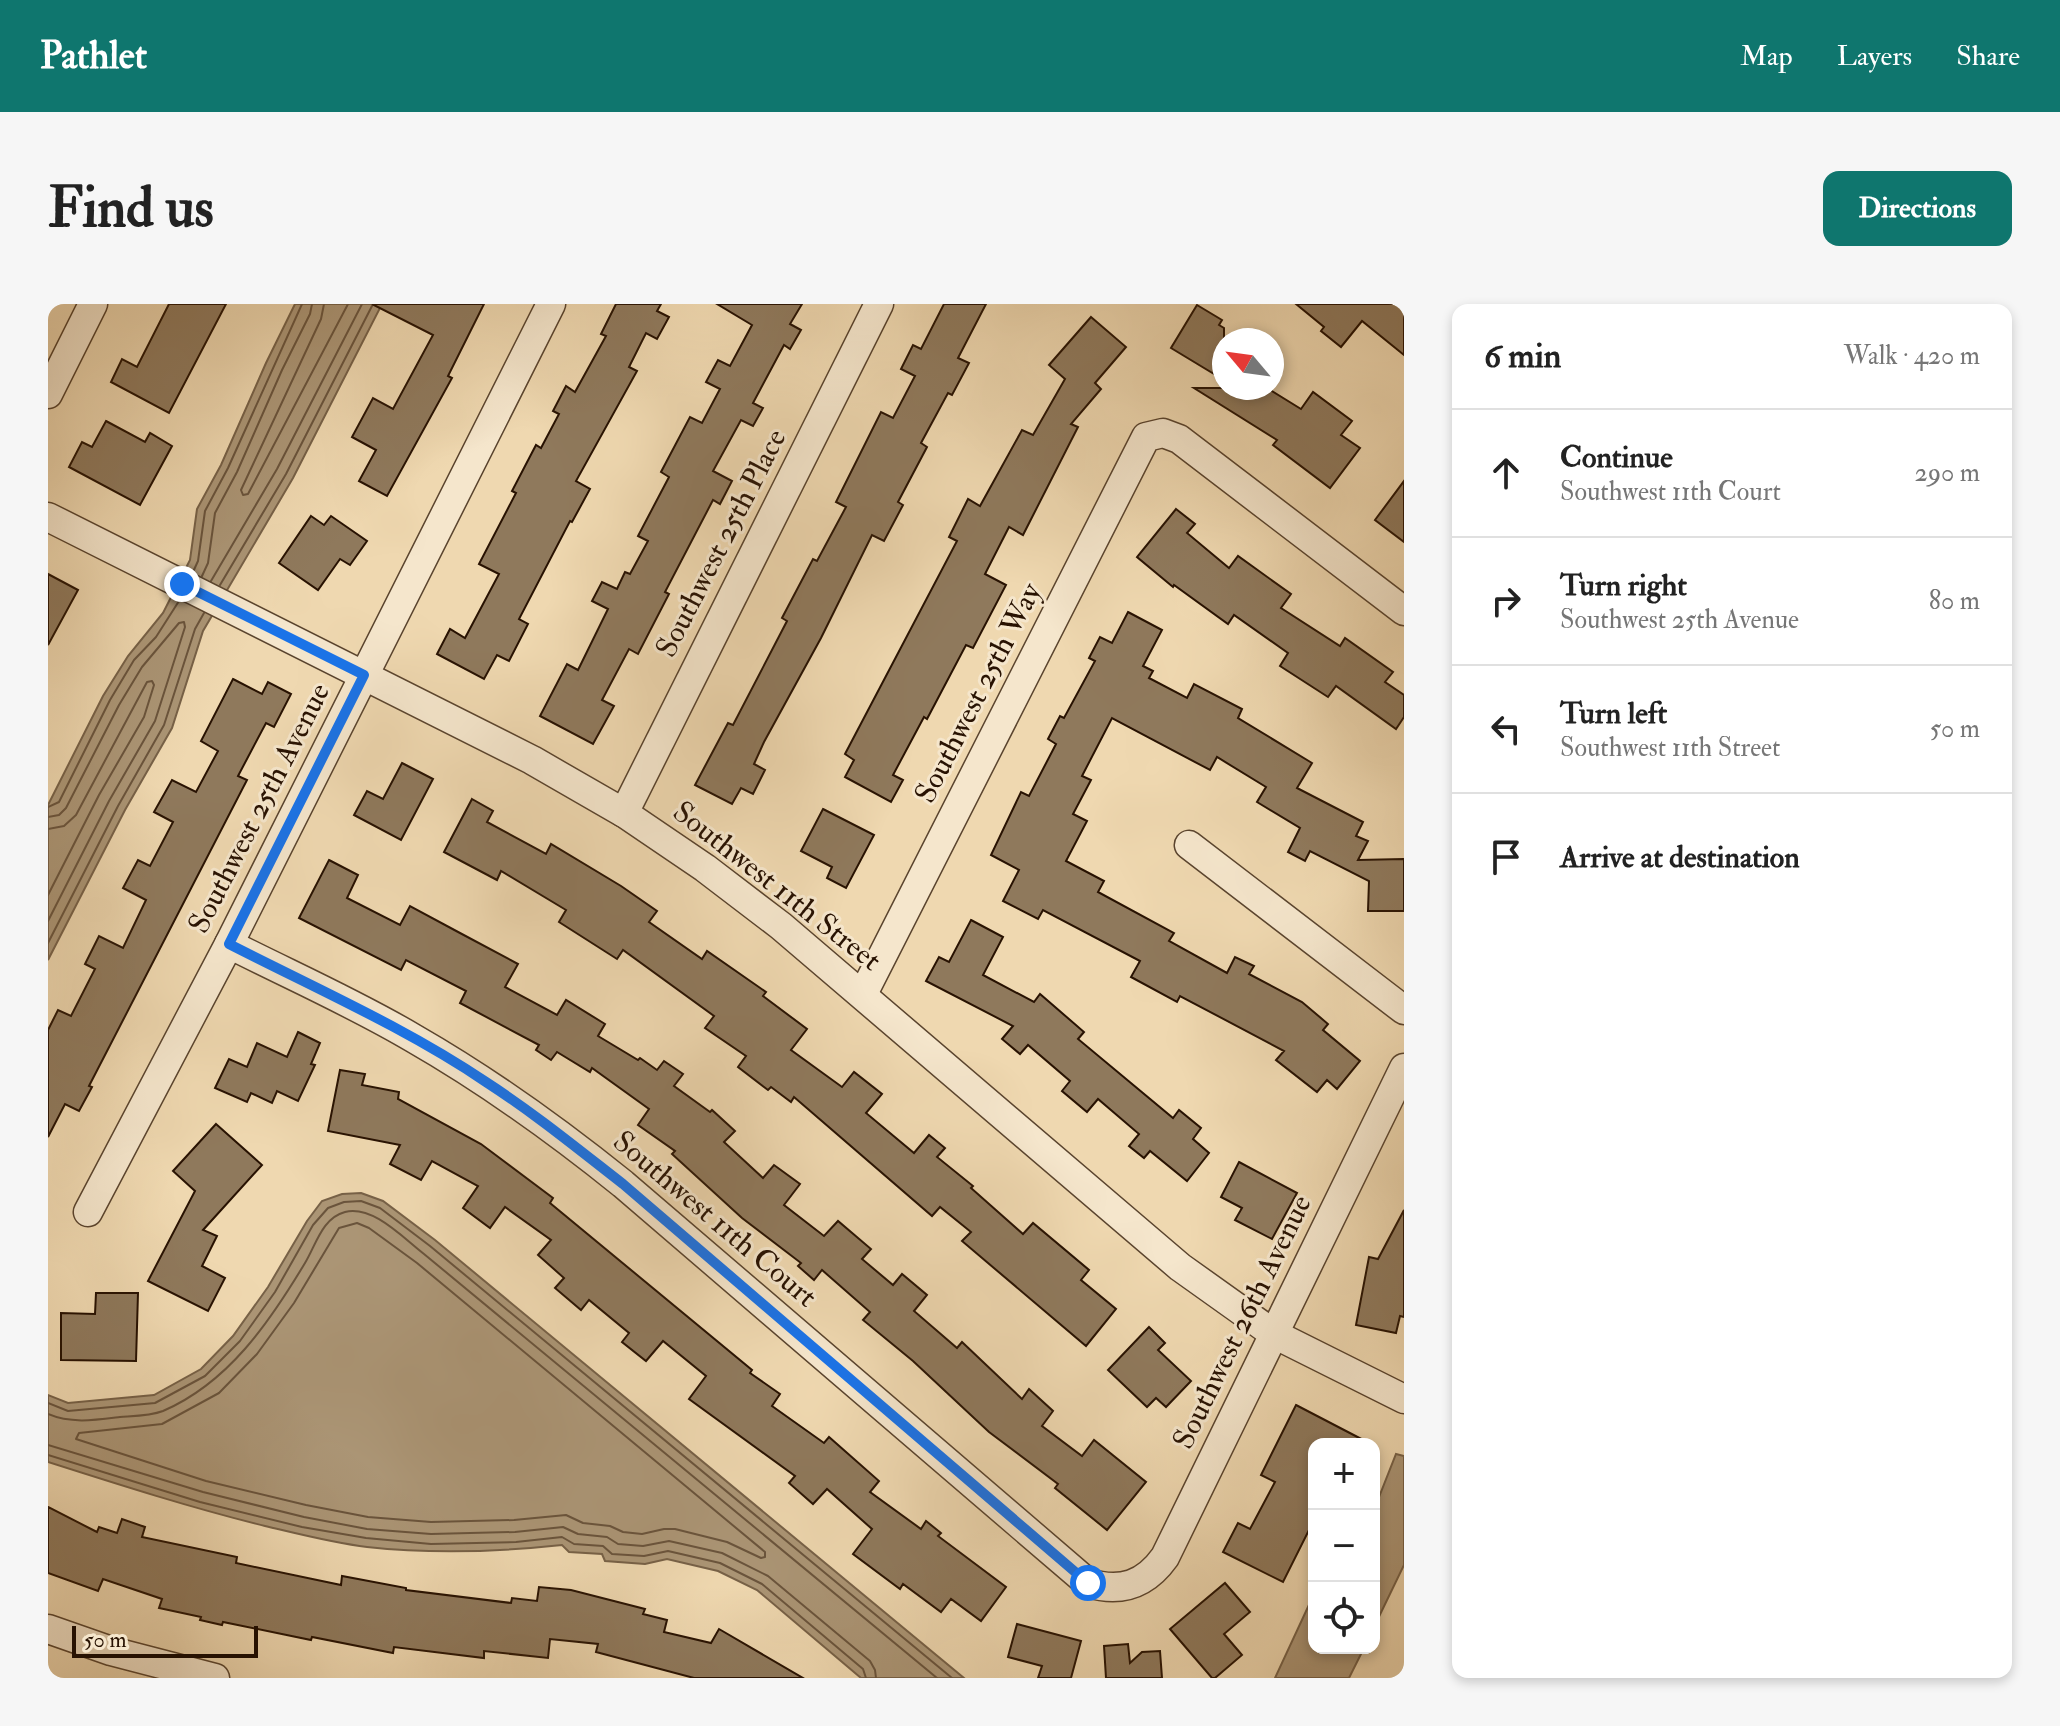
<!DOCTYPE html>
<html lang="en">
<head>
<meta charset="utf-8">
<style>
	body { margin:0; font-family:"IM FELL Double Pica",serif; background:#f6f6f6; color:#222 }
	.controls { position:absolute; right:24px; bottom:24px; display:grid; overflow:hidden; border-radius:16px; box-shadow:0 4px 12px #0003 }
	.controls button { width:72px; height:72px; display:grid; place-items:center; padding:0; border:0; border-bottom:2px solid #e0e0e0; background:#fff; color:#222; font:40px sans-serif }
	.compass { position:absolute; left:1164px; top:24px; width:72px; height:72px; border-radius:50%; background:#fff; box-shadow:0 4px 12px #0003; rotate:299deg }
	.scale { position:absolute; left:24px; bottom:20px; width:186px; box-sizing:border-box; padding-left:8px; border:4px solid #281202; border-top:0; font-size:22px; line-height:28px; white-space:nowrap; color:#281202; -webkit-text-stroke:6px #f5e6cc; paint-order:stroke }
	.stop { position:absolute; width:24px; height:24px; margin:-18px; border:6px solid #1a73e8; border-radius:50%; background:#fff }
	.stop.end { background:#1a73e8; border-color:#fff; box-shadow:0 2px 8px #0008 }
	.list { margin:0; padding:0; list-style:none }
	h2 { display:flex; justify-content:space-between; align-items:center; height:104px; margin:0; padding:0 32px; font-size:34px }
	h2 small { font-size:26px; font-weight:400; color:#767676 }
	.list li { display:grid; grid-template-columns:52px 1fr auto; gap:24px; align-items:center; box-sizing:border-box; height:128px; padding:0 32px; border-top:2px solid #e0e0e0 }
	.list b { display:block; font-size:30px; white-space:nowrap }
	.list p { margin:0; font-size:26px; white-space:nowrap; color:#767676 }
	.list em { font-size:26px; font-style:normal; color:#767676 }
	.icon { flex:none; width:44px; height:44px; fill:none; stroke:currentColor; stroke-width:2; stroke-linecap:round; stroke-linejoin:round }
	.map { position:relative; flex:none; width:1356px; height:1374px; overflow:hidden; border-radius:16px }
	header { display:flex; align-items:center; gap:48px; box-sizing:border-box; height:112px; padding:0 40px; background:#0f766e; color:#fff }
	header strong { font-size:38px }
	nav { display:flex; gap:44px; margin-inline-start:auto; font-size:28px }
	.intro { display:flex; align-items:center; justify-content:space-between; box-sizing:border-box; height:192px; padding:0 48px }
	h1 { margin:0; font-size:56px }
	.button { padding:20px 36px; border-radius:16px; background:#0f766e; color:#fff; font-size:28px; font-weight:700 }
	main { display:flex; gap:48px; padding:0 48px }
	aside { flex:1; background:#fff; border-radius:16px; box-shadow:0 4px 12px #0003 }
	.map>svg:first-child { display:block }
	.water { fill:#ab9575; stroke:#776147; stroke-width:2 }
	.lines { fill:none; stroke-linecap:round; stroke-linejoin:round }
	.shore { stroke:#6a543c; stroke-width:2 }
	.building { fill:#8f795c; stroke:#281202; stroke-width:2 }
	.street-casing { stroke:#5a442e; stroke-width:31 }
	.street { stroke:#f5e6cc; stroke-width:28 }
	.route { stroke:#1a73e8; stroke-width:10 }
	.labels { text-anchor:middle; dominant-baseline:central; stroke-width:6; stroke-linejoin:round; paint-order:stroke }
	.street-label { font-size:30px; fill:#281202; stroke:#f5e6cc }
</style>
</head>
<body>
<header>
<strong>Pathlet</strong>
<nav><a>Map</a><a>Layers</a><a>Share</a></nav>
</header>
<div class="intro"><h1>Find us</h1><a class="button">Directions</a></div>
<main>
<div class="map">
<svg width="1356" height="1374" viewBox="0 0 1356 1374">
	<rect width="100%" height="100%" fill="#efd8b0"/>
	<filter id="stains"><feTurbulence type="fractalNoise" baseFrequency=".0025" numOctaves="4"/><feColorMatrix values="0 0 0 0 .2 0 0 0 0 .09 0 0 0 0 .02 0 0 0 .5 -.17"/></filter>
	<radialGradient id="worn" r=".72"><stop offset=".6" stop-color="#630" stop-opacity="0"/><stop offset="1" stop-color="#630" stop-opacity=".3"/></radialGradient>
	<!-- water -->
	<g class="water">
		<path d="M247,0H334L245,174L155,327L124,424L77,506L0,656V501L55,392L80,352L115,309L142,256L149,205L173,161L218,59Z"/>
		<path d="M313,889L335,897L387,936L916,1374H813L709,1286L670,1267L619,1255L597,1260L557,1257L554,1250L521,1248L514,1241C449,1248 384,1250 319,1243C285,1239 251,1230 217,1222C144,1204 72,1181 0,1158V1091L20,1099L106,1091L153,1065L185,1032L220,983L259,917L274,897L294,890Z"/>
		<path d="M1348,1150L1356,1152V1261L1326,1323V1199L1331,1193Z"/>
		<path d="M1266,1290V1344H1316L1301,1374H1227Z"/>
	</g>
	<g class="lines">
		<!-- shore -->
		<g class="shore">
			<path d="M276,0L273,15L193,186L195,191L200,190L300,0"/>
			<path d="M145,268L150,257L157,207L180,164L254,0"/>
			<path d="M154,272L160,259L167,209L189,168L234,66L262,10L264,0"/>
			<path d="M163,277L229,165L314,0"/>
			<path d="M172,281L238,170L324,2"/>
			<path d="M0,503L11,498L62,396L86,356L108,333L131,297"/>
			<path d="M0,513L11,511L18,504L71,401L94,363L131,319L136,318L137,323L107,417L61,497L0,617"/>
			<path d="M0,525L16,522L28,511L99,378L104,377L106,381L96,413L51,491L0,591"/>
			<path d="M0,639L70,502L116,421L147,325L156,309"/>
			<path d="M309,919L321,924L369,959L717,1248V1253L713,1254L679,1238L627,1225H616L594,1230L575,1228L562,1222L535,1219L518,1211L466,1216L383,1218L320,1213L258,1201L158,1177L28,1135L31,1129L114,1120L171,1089L209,1050L246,999L291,924Z"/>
			<path d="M0,1099L20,1107L107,1099L157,1072L192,1037L227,988L265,921L280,904L296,898L313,897L332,904L382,942L904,1374"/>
			<path d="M0,1110C23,1120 48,1116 72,1113C86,1112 102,1112 115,1107C180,1079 221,1019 257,959C268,941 274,914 297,908C325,901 355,934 376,950L889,1374"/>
			<path d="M0,1141L155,1188L256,1213L319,1225L383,1230L467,1228L515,1223L530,1230L559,1233L570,1240L595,1242L621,1237L674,1249L720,1272L822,1357L827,1366L828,1374"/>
			<path d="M0,1151L152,1198L254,1223L318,1234L383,1240L468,1238L514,1233L526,1240L555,1242L564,1250L596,1252L620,1247L672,1259L714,1280L815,1365L818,1374"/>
		</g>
	</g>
	<!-- building -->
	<g class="building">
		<path d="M121,0H178L121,109L63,78L74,55L89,63Z"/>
		<path d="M324,0H436L400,72L404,74L339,192L311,177L328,146L304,133L325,94L345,105L385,31Z"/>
		<path d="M568,0H613L609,7L621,13L609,35L598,29L581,63L589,67L528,177L542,185L524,218L522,217L471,315L480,320L461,357L449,351L436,375L389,350L402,325L417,334L451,270L431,260L468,189L464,187L488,141L493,144L511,110L505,107L518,82L527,88L558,32L553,30Z"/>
		<path d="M669,0H754L742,20L753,26L742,45L736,41L705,99L715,104L705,122L693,116L665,167L684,177L672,200L665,196L617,288L621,290L590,350L581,345L554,396L566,402L545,440L492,412L519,360L530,366L560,305L544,297L554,278L569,285L577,268L582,270L600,237L590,232L621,173L613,168L642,113L654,119L672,85L658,78L670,56L682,62L704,21Z"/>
		<path d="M896,0H938L910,54L921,59L904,91L900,89L873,139L879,143L850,198L855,201L836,237L824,231L773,334L716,438L706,460L717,466L705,490L693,484L684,500L647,481L680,419L685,421L739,317L734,314L765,255L769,257L798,203L788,198L833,108L845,114L867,72L853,65L865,41L873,45Z"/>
		<path d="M1248,0H1348L1356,7V51L1314,17L1293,43L1273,27L1276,23Z"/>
		<path d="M1149,1L1174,16L1171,21L1176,24V76L1123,44Z"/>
		<path d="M1043,13L1078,43L1047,79L1053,85L1023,120L1030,123L975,231L961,223L937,270L958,281L925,344L918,341L879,415L876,413L845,471L855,476L843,498L797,473L806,456L797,450L909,237L901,233L920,195L932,202L974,126L985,131L1017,75L1001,61Z"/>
		<path d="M1146,84H1219L1253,105L1265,88L1304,117L1293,131L1312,144L1282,184L1225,141L1229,136Z"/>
		<path d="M58,117L97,138L102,129L124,142L92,201L21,163L34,138L44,143Z"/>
		<path d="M1356,177V238L1327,216Z"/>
		<path d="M1128,205L1147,220L1139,229L1181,264L1190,252L1243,290L1233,304L1292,342L1297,334L1345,368L1337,378L1356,391V413L1348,425L1288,382L1280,393L1232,362L1240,349L1186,311L1180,320L1126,281L1125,283L1089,253Z"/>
		<path d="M263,212L276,221L283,212L319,237L302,261L292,255L270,286L231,259Z"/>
		<path d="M0,270L30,286L0,341Z"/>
		<path d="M1080,308L1114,326L1095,362L1105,367L1101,374L1139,394L1146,380L1194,405L1190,414L1264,459L1249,484L1315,518L1308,532L1320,537L1310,556L1356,555V607H1320L1321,577L1262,547L1257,557L1240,548L1252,524L1209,498L1218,483L1169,453L1162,466L1064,414L1034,472L1043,476L1025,510L1039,517L1018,557L1056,577L1050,588L1126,629L1121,637L1179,669L1187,653L1206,662L1201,670L1254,698L1280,720L1275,726L1312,757L1289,785L1279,776L1269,788L1228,756L1236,747L1132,692L1129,698L1083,673L1092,657L995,606L990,615L955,597L971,566L943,551L973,488L981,492L1008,440L1000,435L1012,412L1016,414L1047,357L1041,354L1052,333L1064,339Z"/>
		<path d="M185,375L214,390L220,378L243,390L226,423L218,419L190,472L199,476L41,782L44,783L31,807L17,800L0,833V726L10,706L23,712L47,665L37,660L51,632L75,644L98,596L75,584L90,556L102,562L125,518L106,508L124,476L148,488L170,447L153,437Z"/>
		<path d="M354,459L385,475L353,536L306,511L319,487L335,495Z"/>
		<path d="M424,495L445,507L439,518L498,550L503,540L573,582L609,607L601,618L654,655L659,647L718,688L715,692L759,725L743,746L794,783L806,768L834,790L818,809L866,849L881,831L897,844L889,853L925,882L923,884L975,930L985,919L1041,966L1033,976L1068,1005L1038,1042L914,937L923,928L892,903L884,912L746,793L743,798L723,783L720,786L690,763L698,752L657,724L666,712L575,646L569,655L511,618L518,606L453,567L449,576L396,548Z"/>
		<path d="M775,505L826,531L798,584L779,574L784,563L753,547Z"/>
		<path d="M281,556L310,571L299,594L352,621L362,602L412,629L470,660L457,683L509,711L518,696L557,720L550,732L590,756L592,754L609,766L616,757L635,770L626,782L662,808L664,806L687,827L676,838L715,874L726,861L752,880L736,901L776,932L790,917L823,945L814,955L845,981L854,970L879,991L866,1007L909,1044L914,1038L974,1095L981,1085L1005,1107L994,1122L1034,1152L1046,1136L1098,1178L1059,1226L1007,1184L1010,1180L941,1128L865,1057L815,1016L822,1008L774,966L766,976L750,962L753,959L694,914L624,850L627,847L590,821L601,805L544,764L542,768L509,748L503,756L488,746L491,741L412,699L418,687L358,656L353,666L251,614Z"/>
		<path d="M923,616L955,633L935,671L986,698L992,690L1036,728L1030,735L1125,814L1131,806L1153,824L1145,835L1161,849L1139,877L1102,847L1096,854L1081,842L1091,830L1050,795L1039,808L1014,787L1022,777L980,741L972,750L954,735L965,722L878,677L891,653L901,658Z"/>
		<path d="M250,728L272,739L263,760L267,761L250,797L229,787L224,799L203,789L199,798L167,784L181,755L199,763L209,739L239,753Z"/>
		<path d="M292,766L317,770L314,781L351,788L350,795L433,840L505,894L502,899L704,1066L702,1069L732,1090L724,1102L776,1139L781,1133L831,1177L822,1188L873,1225L878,1217L893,1229L890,1232L958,1283L933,1317L903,1295L893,1308L855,1280L852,1285L805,1250L824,1225L779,1185L765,1200L741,1179L747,1172L641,1095L658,1072L615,1037L598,1057L574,1038L581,1029L541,996L533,1006L507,984L516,974L490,951L503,936L457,903L442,924L415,904L430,882L384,857L373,876L342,860L352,841L280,827Z"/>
		<path d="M168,820L214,861L155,926L169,932L154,962L177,974L160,1007L100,977L147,887L125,867Z"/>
		<path d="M1191,858L1249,889L1224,935L1187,916L1194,904L1173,893Z"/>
		<path d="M1356,906V1013L1352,1012L1348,1029L1308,1021L1321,953L1330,955Z"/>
		<path d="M48,989H90L88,1057L13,1056V1009L47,1010Z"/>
		<path d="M1101,1023L1117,1039L1110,1046L1143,1077L1118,1103L1108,1094L1099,1103L1060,1066Z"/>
		<path d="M1248,1101L1323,1140H1266V1216L1235,1278L1175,1248L1190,1219L1202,1225L1227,1178L1213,1171Z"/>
		<path d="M0,1203L49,1228L51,1223L69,1229L74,1215L97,1223L94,1233L189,1253L188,1259L293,1281L294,1272L358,1284V1286L463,1299L464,1294L489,1297L491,1283L523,1286L597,1305L595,1310L619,1316L616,1328L663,1339L671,1325L755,1374H646L548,1348L550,1340L502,1335L500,1354L436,1347V1354L346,1343L345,1349L264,1333L263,1336L175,1318L174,1321L152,1316L153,1313L111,1304L114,1295L55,1275L50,1287L0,1269Z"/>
		<path d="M1177,1279L1202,1308L1176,1330L1194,1351L1167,1374H1164L1122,1325Z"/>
		<path d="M969,1320L1033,1337L1023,1374H990L994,1362L960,1353Z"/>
		<path d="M1080,1340L1082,1359L1094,1348L1112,1347L1114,1374H1058L1056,1342Z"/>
	</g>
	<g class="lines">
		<defs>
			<g id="street">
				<path d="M0,90L45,0"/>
				<path d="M0,213L484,456L576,509L657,564L733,622L1132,963L1226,1030L1356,1095"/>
				<path d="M576,509L831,0"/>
				<path d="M1141,541L1356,706"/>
				<path d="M181,640C242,671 306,699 365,734C440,777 508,826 575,880L1040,1279C1073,1289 1097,1281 1117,1253L1356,764"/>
				<path d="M815,690L1098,133L1115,129L1131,135L1356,307"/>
				<path d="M40,908L181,640L503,0"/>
				<path d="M0,1325L63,1347L167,1374"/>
			</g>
		</defs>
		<!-- street casing -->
		<use href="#street" class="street-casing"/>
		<!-- street -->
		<use href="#street" class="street"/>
	</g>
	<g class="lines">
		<!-- route -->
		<path class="route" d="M134,280L316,371L181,640C267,684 358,724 438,778C486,809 530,845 575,880L1040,1279"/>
	</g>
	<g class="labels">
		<!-- street labels -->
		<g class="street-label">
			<text transform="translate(673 239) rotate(-63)">Southwest 25th Place</text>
			<text transform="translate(930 389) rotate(-63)">Southwest 25th Way</text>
			<text transform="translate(211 504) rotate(-63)">Southwest 25th Avenue</text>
			<text transform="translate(729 582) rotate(38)">Southwest 11th Street</text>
			<text transform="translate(667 915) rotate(40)">Southwest 11th Court</text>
			<text transform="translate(1194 1018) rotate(-64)">Southwest 26th Avenue</text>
		</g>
	</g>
	<rect width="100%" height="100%" filter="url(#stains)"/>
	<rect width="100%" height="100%" fill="url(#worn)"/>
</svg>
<div class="controls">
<button>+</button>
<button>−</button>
<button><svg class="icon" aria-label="locate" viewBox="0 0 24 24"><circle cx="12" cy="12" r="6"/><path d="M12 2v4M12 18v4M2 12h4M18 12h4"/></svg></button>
</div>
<svg class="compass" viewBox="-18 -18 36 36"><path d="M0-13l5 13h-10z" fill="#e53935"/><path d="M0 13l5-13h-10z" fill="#767676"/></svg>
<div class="scale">50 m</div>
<div class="stop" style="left:1040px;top:1279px"></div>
<div class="stop end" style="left:134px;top:280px"></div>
</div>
<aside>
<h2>6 min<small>Walk · 420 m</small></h2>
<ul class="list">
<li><svg class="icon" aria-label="ahead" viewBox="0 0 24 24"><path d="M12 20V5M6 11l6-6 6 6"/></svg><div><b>Continue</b><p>Southwest 11th Court</p></div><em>290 m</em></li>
<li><svg class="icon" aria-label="right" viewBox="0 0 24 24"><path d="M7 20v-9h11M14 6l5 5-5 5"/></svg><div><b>Turn right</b><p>Southwest 25th Avenue</p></div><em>80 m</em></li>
<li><svg class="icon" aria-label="left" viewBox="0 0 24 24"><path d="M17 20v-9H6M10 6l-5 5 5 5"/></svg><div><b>Turn left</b><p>Southwest 11th Street</p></div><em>50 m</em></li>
<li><svg class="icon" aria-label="arrive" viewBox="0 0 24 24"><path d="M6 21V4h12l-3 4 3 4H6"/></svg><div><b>Arrive at destination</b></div></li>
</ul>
</aside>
</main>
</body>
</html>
